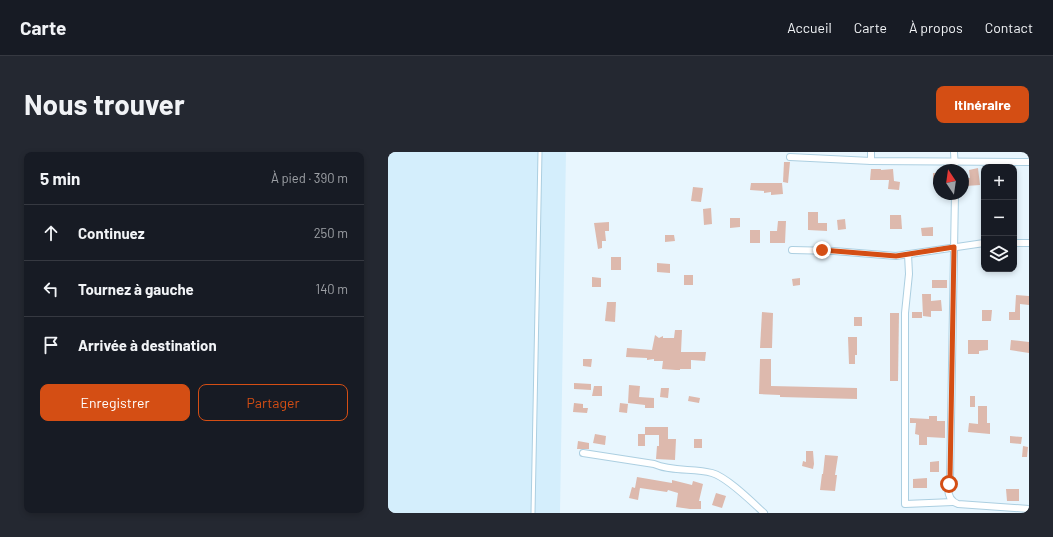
<!DOCTYPE html>
<html lang="fr">
<head>
<meta charset="utf-8">
<style>
	body { margin:0; font-family:Barlow,sans-serif; background:#242831; color:#f1f3f6 }
	.controls { position:absolute; right:12px; top:12px; display:grid; overflow:hidden; border-radius:8px; box-shadow:0 2px 6px #0003 }
	.controls button { width:36px; height:36px; display:grid; place-items:center; padding:0; border:0; border-bottom:1px solid #363941; background:#171b24; color:#f1f3f6; font:20px sans-serif }
	.compass { position:absolute; left:545px; top:12px; width:36px; height:36px; border-radius:50%; background:#171b24; box-shadow:0 2px 6px #0003; rotate:347deg }
	.stop { position:absolute; width:12px; height:12px; margin:-9px; border:3px solid #d44e14; border-radius:50%; background:#fff }
	.stop.end { background:#d44e14; border-color:#fff; box-shadow:0 1px 4px #0008 }
	.list { margin:0; padding:0; list-style:none }
	h2 { display:flex; justify-content:space-between; align-items:center; height:52px; margin:0; padding:0 16px; font-size:17px }
	h2 small { font-size:13px; font-weight:400; color:#9ea1a6 }
	.list li { display:grid; grid-template-columns:26px 1fr auto; gap:12px; align-items:center; box-sizing:border-box; height:56px; padding:0 16px; border-top:1px solid #363941 }
	.list b { display:block; font-size:15px; white-space:nowrap }
	.list em { font-size:13px; font-style:normal; color:#9ea1a6 }
	.actions { display:flex; gap:8px; padding:12px 16px }
	.actions a { flex:1; padding:9px 0; border:1px solid #d44e14; border-radius:8px; text-align:center; font-size:14px; color:#d44e14 }
	.actions .main { background:#d44e14; color:#fff }
	.icon { flex:none; width:22px; height:22px; fill:none; stroke:currentColor; stroke-width:2; stroke-linecap:round; stroke-linejoin:round }
	.map { position:relative; flex:none; width:641px; height:361px; overflow:hidden; border-radius:8px }
	header { display:flex; align-items:center; gap:24px; box-sizing:border-box; height:56px; padding:0 20px; background:#171b24; border-bottom:1px solid #363941 }
	header strong { font-size:19px }
	nav { display:flex; gap:22px; margin-inline-start:auto; font-size:14px }
	.intro { display:flex; align-items:center; justify-content:space-between; box-sizing:border-box; height:96px; padding:0 24px }
	h1 { margin:0; font-size:28px }
	.button { padding:10px 18px; border-radius:8px; background:#d44e14; color:#fff; font-size:14px; font-weight:700 }
	main { display:flex; gap:24px; padding:0 24px }
	aside { flex:1; background:#171b24; border-radius:8px; box-shadow:0 2px 6px #0003 }
	.map>svg:first-child { display:block }
	.built { fill:#d4eefc }
	.building { fill:#ddb9ad }
	.lines { fill:none; stroke-linecap:round; stroke-linejoin:round }
	.lane-casing { stroke:#accfe1; stroke-width:5 }
	.street-casing { stroke:#accfe1; stroke-width:8 }
	.lane { stroke:#fff; stroke-width:3 }
	.street { stroke:#fff; stroke-width:6 }
	.route { stroke:#d44e14; stroke-width:5 }
</style>
</head>
<body>
<header>
<strong>Carte</strong>
<nav><a>Accueil</a><a>Carte</a><a>À propos</a><a>Contact</a></nav>
</header>
<div class="intro"><h1>Nous trouver</h1><a class="button">Itinéraire</a></div>
<main>
<aside>
<h2>5 min<small>À pied · 390 m</small></h2>
<ul class="list">
<li><svg class="icon" aria-label="ahead" viewBox="0 0 24 24"><path d="M12 20V5M6 11l6-6 6 6"/></svg><div><b>Continuez</b></div><em>250 m</em></li>
<li><svg class="icon" aria-label="left" viewBox="0 0 24 24"><path d="M17 20v-9H6M10 6l-5 5 5 5"/></svg><div><b>Tournez à gauche</b></div><em>140 m</em></li>
<li><svg class="icon" aria-label="arrive" viewBox="0 0 24 24"><path d="M6 21V4h12l-3 4 3 4H6"/></svg><div><b>Arrivée à destination</b></div></li>
</ul>
<div class="actions"><a class="main">Enregistrer</a><a>Partager</a></div>
</aside>
<div class="map">
<svg width="641" height="361" viewBox="0 0 641 361">
	<rect width="100%" height="100%" fill="#e8f6fe"/>
	<!-- built -->
	<path class="built" d="M0,0H178L172,361H0Z"/>
	<!-- building -->
	<g class="building">
		<path d="M396,10H402L400,31L395,30Z"/>
		<path d="M590,16L592,33L578,34V26H582L581,18Z"/>
		<path d="M483,17H493V18L505,17L506,29L512,30L511,38L500,37L501,28H482Z"/>
		<rect x="545" y="21" width="6" height="12"/>
		<path d="M363,31H394L395,42L383,43V40L376,41V39L362,38Z"/>
		<path d="M305,35L315,36L313,50L303,49Z"/>
		<path d="M323,56L324,72L316,73L315,57Z"/>
		<path d="M420,60H430V71H439V79L420,78Z"/>
		<path d="M502,63H513L514,77H502Z"/>
		<path d="M342,66H352V75L342,76Z"/>
		<path d="M457,67L458,77L450,78L449,68Z"/>
		<path d="M390,69H398L397,91H382V79H389Z"/>
		<path d="M221,70V79H217L218,89H214V96L210,97L206,71Z"/>
		<path d="M545,75V84H534L533,76Z"/>
		<rect x="362" y="78" width="10" height="13"/>
		<path d="M277,83H286L287,89L277,90Z"/>
		<rect x="223" y="105" width="10" height="13"/>
		<path d="M269,111L282,112V121L269,120Z"/>
		<rect x="296" y="123" width="9" height="10"/>
		<path d="M204,125L213,126V135H204Z"/>
		<path d="M412,126V133L405,134L404,127Z"/>
		<rect x="544" y="128" width="15" height="8"/>
		<path d="M534,142H543V149L553,148L554,159H543V165L535,164Z"/>
		<path d="M628,143L641,144V153L632,152V168H621V160H627Z"/>
		<path d="M219,150H228L227,170L217,169Z"/>
		<path d="M594,158H604L603,169H594Z"/>
		<path d="M374,160L385,161L384,196H372Z"/>
		<rect x="524" y="160" width="10" height="6"/>
		<path d="M502,161H511L510,229H502Z"/>
		<rect x="466" y="165" width="8" height="9"/>
		<path d="M287,178H294L293,200H318L317,209L303,208V217H292V218H288L274,217L275,209H266V207L259,208V206L238,205L239,196L264,198L267,183L271,186L275,184V186H286Z"/>
		<path d="M460,185H469V203H467V212H461Z"/>
		<path d="M580,188H600V198L591,199V202H580Z"/>
		<path d="M623,188L641,190V201L622,198Z"/>
		<path d="M195,207H204L203,215L195,214Z"/>
		<path d="M372,207H383V234L469,236V247L392,245V243L371,242Z"/>
		<path d="M186,231L203,232V238L186,237Z"/>
		<path d="M241,233L252,234L251,245L266,246V256H257V253L240,251Z"/>
		<path d="M206,234H214V244H204Z"/>
		<path d="M273,236H281L280,246L272,245Z"/>
		<path d="M301,244L312,246L311,251L300,249Z"/>
		<rect x="582" y="244" width="5" height="11"/>
		<path d="M186,251L195,252V256H200L199,261L185,260Z"/>
		<path d="M232,251L240,252L239,261L231,260Z"/>
		<path d="M590,254H599V271H602V282L580,280L581,271L590,272Z"/>
		<path d="M541,264H549V269H557V286L539,285V293H531V283L527,282L528,271H522V266L541,267Z"/>
		<path d="M257,275H280V287H288L287,308L268,307L269,294H271V283H257Z"/>
		<path d="M207,282L218,284L217,293L205,291Z"/>
		<rect x="250" y="282" width="7" height="12"/>
		<path d="M622,284L634,285L633,292L622,291Z"/>
		<rect x="306" y="287" width="8" height="9"/>
		<path d="M190,289L201,291V297H189Z"/>
		<path d="M635,294L640,295L639,305H634Z"/>
		<path d="M418,299H425L426,312L425,317L414,314L415,309L418,310Z"/>
		<path d="M437,303L450,304L447,323H449L447,339L432,338L434,322H435Z"/>
		<path d="M551,309V320H542V310Z"/>
		<path d="M249,325L284,331V328L304,333L305,329L315,332L311,349H313V357H302L288,355L290,341L280,338L279,340L252,336L250,348L241,346L244,335L247,336Z"/>
		<path d="M539,326V336H525V327Z"/>
		<path d="M618,337H631V349H619Z"/>
		<path d="M328,341L338,344L334,356L324,353Z"/>
	</g>
	<g class="lines">
		<defs>
			<path id="lane" d="M145,361L152,0"/>
			<g id="street">
				<path d="M483,0V9"/>
				<path d="M566,0L567,18"/>
				<path d="M402,5L483,9L641,10"/>
				<path d="M567,42L562,327C559,337 559,348 570,352L641,357"/>
				<path d="M626,91H641"/>
				<path d="M404,98L446,99L508,104L596,91"/>
				<path d="M520,102L521,122L517,161V352L565,350"/>
				<path d="M195,301L266,312C284,320 306,316 324,321C339,325 364,350 376,361"/>
			</g>
		</defs>
		<!-- lane casing -->
		<use href="#lane" class="lane-casing"/>
		<!-- street casing -->
		<use href="#street" class="street-casing"/>
		<!-- lane -->
		<use href="#lane" class="lane"/>
		<!-- street -->
		<use href="#street" class="street"/>
	</g>
	<g class="lines">
		<!-- route -->
		<path class="route" d="M434,98L508,104L566,95L562,327L561,332"/>
	</g>
</svg>
<div class="controls">
<button>+</button>
<button>−</button>
<button><svg class="icon" aria-label="layers" viewBox="0 0 24 24"><path d="M12 4l9 5-9 5-9-5zM3 14l9 5 9-5"/></svg></button>
</div>
<svg class="compass" viewBox="-18 -18 36 36"><path d="M0-13l5 13h-10z" fill="#e53935"/><path d="M0 13l5-13h-10z" fill="#9ea1a6"/></svg>
<div class="stop" style="left:561px;top:332px"></div>
<div class="stop end" style="left:434px;top:98px"></div>
</div>
</main>
</body>
</html>
